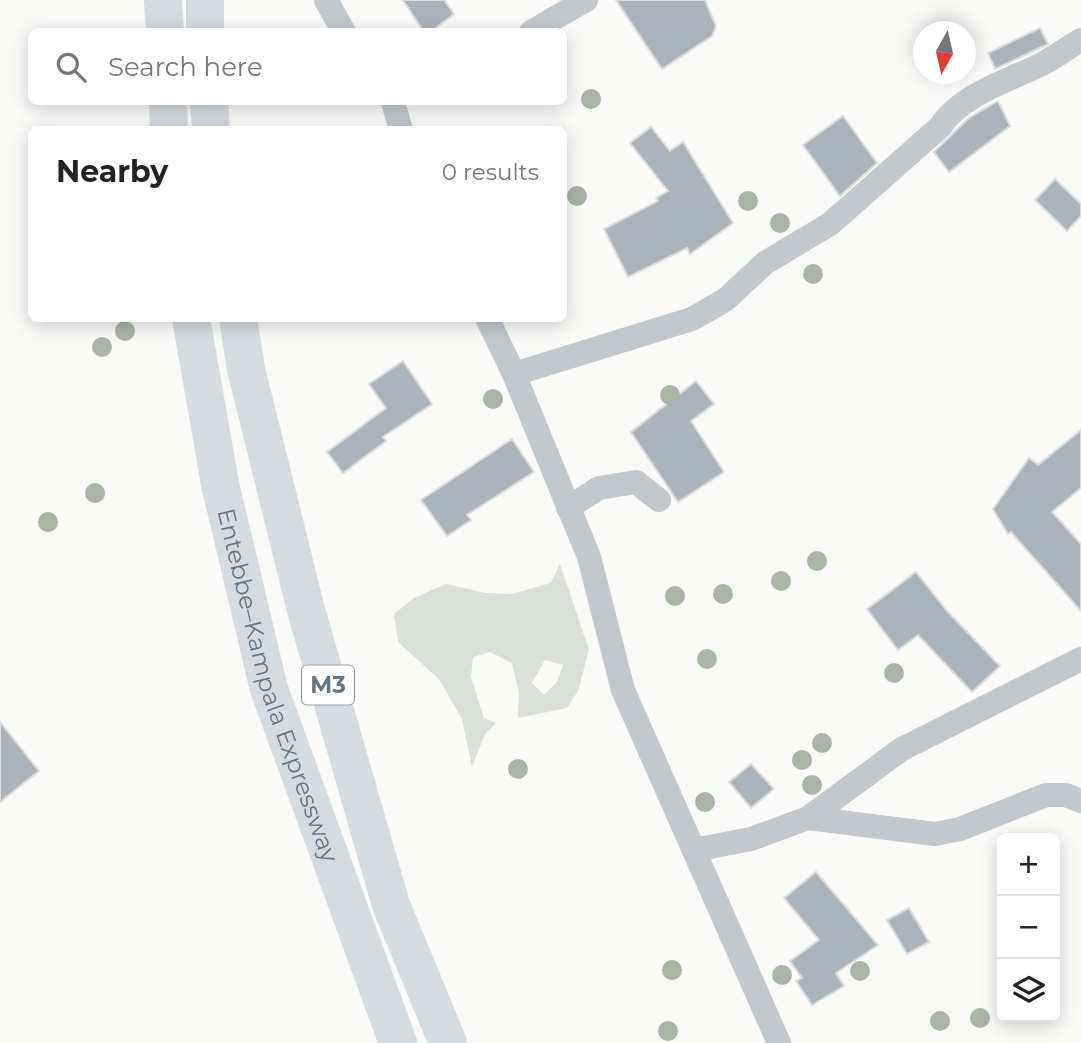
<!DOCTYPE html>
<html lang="en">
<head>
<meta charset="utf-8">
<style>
	body { margin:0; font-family:Montserrat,sans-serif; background:#f2f2f2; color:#222 }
	.controls { position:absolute; right:21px; bottom:21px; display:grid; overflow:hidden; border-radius:10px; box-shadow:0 4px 18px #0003 }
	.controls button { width:63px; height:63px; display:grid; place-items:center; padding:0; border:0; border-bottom:2px solid #e0e0e0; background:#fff; color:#222; font:35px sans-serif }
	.compass { position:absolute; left:913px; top:21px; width:63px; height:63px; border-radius:50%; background:#fff; box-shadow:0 4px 18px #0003; rotate:188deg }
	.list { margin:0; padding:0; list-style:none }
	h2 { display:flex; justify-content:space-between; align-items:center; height:91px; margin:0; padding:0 28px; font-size:30px }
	h2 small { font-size:23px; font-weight:400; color:#767676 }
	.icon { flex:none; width:38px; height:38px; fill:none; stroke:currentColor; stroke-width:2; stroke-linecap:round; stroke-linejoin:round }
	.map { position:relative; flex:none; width:1081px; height:1043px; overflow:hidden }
	.search { position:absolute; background:#fff; box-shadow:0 4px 18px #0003; left:28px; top:28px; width:539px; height:77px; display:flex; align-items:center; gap:18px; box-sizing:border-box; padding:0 24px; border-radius:10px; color:#767676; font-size:26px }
	.panel { position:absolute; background:#fff; box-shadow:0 4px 18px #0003; left:28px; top:126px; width:539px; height:196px; border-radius:10px }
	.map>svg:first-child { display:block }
	.green { fill:#dadfd7; fill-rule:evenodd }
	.building { fill:#aab3b9; stroke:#dcdcda; stroke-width:2 }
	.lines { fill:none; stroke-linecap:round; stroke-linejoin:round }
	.street { stroke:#c3c8cc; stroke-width:24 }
	.highway { stroke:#d6dbdf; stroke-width:38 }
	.tree { fill:#aab4a7 }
	.labels { text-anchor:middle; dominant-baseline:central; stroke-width:7; stroke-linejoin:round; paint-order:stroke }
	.shield { fill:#fff; stroke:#939fa8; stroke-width:2 }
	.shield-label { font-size:23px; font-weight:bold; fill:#657683 }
	.street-label { font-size:24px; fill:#657683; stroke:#fff }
</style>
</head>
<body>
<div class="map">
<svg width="1081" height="1043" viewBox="0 0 1081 1043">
	<rect width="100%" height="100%" fill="#fafaf8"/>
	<!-- green -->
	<path class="green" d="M560,564L589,650L578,691L567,708L518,718L519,693L512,663L490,652L473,657L471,677L484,718L496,723L485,734L472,767L462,719L439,679L398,642L394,614L414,598L446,584L486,593L511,594L551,583ZM545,660L563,665L557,682L544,695L532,683Z"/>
	<!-- building -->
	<g class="building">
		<path d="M403,0H444L454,14L430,32H424Z"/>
		<path d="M616,0H705L716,26L712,36L662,69Z"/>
		<path d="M1040,28L1048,44L995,69L988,53Z"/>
		<path d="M998,101L1010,126L949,172L934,152L969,118Z"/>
		<path d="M843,116L877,163L840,196L803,145Z"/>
		<path d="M651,127L670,151L683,142L733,223L690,254L687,248L628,277L604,229L658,201L656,198L668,191L630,143Z"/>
		<path d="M1055,179L1081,204V216L1067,231L1035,200Z"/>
		<path d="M403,361L432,404L383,437L386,441L343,473L327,452L386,408L369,384Z"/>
		<path d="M696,381L714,404L691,421L724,472L678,502L631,432Z"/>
		<path d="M1081,430V488L1052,512L1081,544V611L1011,532L1008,534L993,509L1029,458L1038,465Z"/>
		<path d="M512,439L534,472L467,515L471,520L447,536L421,500Z"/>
		<path d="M916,572L947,611L1000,666L972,692L918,635L898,650L867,609Z"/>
		<path d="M0,722L39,771L0,802Z"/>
		<path d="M751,764L774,789L751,808L729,782Z"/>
		<path d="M816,872L878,945L836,973L844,986L812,1005L796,981L802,978L790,961L819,940L784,898Z"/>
		<path d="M909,908L929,942L907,954L887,920Z"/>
	</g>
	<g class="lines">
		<!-- street -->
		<g class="street">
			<path d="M326,0L344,32"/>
			<path d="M531,32L586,0"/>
			<path d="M393,102L401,130"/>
			<path d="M487,318L514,374L589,557L623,690L779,1043"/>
			<path d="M514,374L692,319L725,300L765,263L830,224L940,127C960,96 1006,81 1038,66C1053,59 1067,48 1081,40"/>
			<path d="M568,508L599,488L636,482L659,500"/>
			<path d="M808,818L902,749L1081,659"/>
			<path d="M694,850L751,839L808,818L935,834L960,829L1046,795H1066L1081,801"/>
		</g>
		<!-- highway -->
		<g class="highway">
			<path d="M163,0L165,32"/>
			<path d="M205,0V32"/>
			<path d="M168,102L169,130"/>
			<path d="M209,102L211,130"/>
			<path id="s1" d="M191,318L220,484L269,689L398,1043"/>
			<path d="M238,318L246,369L306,610L391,905L448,1043"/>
		</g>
	</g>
	<!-- trees -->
	<g class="tree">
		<circle cx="591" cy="99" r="10"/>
		<circle cx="577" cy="196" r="10"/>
		<circle cx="748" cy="201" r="10"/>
		<circle cx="780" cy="223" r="10"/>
		<circle cx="813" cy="274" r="10"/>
		<circle cx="125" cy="331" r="10"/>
		<circle cx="102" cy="347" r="10"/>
		<circle cx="670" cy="395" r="10"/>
		<circle cx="493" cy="399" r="10"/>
		<circle cx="95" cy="493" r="10"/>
		<circle cx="48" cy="522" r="10"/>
		<circle cx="817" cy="561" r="10"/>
		<circle cx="781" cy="581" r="10"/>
		<circle cx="723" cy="594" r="10"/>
		<circle cx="675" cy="596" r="10"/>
		<circle cx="707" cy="659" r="10"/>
		<circle cx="894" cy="673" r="10"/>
		<circle cx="822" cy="743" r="10"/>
		<circle cx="802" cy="760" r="10"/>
		<circle cx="518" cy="769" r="10"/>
		<circle cx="812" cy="785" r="10"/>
		<circle cx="705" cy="802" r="10"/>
		<circle cx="672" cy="970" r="10"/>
		<circle cx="860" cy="971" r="10"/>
		<circle cx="782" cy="975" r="10"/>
		<circle cx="980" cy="1018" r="10"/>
		<circle cx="940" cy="1021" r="10"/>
		<circle cx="668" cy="1031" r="10"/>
	</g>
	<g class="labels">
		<!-- shield labels -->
		<rect class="shield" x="302" y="665.5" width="52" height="39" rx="5"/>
		<g class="shield-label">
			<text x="328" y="685">M3</text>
		</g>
		<!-- street labels -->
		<g class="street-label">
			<text stroke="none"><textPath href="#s1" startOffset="378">Entebbe–Kampala Expressway</textPath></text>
		</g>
	</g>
</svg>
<div class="controls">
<button>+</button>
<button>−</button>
<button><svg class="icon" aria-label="layers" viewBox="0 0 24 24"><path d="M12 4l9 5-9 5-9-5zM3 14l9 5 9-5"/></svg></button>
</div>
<svg class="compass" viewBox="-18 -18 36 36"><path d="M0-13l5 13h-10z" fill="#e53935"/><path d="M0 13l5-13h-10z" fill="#767676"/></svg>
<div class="search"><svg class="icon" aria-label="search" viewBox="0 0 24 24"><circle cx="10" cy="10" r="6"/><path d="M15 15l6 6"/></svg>Search here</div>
<section class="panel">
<h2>Nearby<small>0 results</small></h2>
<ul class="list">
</ul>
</section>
</div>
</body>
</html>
